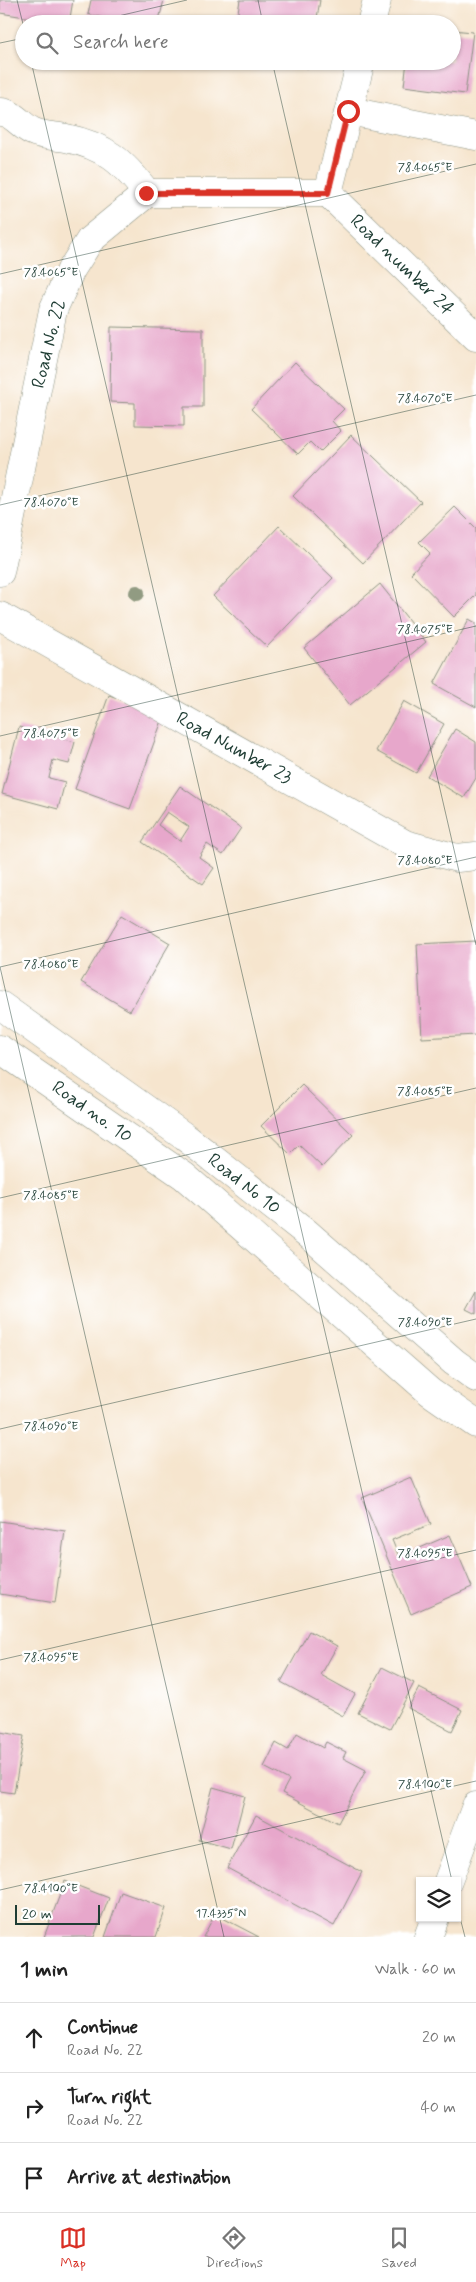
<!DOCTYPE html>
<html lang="en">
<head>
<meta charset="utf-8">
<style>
	body { margin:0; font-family:Mynerve,sans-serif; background:#f6f6f6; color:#222 }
	.controls { position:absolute; right:15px; bottom:15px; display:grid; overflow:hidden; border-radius:0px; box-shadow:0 1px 4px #0004 }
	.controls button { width:45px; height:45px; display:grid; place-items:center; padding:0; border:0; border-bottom:1px solid #e0e0e0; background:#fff; color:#222; font:25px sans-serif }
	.scale { position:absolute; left:15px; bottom:12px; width:85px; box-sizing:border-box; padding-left:5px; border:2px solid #1f3d34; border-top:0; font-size:14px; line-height:18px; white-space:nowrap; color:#1f3d34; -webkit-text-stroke:4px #fff; paint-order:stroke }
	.stop { position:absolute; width:15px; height:15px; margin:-11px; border:4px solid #d93025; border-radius:50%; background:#fff }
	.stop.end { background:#d93025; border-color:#fff; box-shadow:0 1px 5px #0008 }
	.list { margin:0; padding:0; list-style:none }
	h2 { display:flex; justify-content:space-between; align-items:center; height:65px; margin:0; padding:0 20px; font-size:21px }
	h2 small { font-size:16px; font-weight:400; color:#767676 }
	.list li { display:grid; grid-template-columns:32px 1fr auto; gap:15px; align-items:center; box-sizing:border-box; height:70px; padding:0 20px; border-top:1px solid #e0e0e0 }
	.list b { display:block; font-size:19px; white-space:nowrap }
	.list p { margin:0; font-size:16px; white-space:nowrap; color:#767676 }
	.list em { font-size:16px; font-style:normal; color:#767676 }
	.icon { flex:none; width:28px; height:28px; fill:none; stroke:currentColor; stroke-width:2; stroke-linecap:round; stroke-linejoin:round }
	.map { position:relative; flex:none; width:476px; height:1937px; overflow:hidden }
	.search { position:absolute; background:#fff; box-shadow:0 1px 4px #0004; left:15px; right:15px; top:15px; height:55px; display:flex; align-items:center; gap:12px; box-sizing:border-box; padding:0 18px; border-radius:28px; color:#767676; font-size:19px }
	.sheet { height:275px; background:#fff }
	nav { display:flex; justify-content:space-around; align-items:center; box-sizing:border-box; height:70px; border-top:1px solid #e0e0e0; background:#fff; font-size:14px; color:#767676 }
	nav a { display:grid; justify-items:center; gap:2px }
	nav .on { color:#d93025 }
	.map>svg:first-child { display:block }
	.building { fill:#e7a7cb; fill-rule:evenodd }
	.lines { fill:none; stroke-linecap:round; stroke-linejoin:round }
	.minor-casing { stroke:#8a9181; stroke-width:29 }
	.major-casing { stroke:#8a9181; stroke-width:29 }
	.minor { stroke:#fff; stroke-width:28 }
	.major { stroke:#fff; stroke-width:28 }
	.tree { fill:#919b82 }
	.route { stroke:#d93025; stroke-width:6 }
	.ticks { fill:none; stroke:#1f3d34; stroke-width:1; stroke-opacity:0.45 }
	.labels { text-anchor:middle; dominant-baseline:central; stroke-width:5; stroke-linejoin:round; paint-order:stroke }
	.street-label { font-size:19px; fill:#1f3d34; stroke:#fff }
	.ticks-label { font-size:12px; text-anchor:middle; fill:#1f3d34; stroke:#fff; stroke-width:5; stroke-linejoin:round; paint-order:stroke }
</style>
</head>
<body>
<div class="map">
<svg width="476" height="1937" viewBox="0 0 476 1937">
	<rect width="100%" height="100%" fill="#fff"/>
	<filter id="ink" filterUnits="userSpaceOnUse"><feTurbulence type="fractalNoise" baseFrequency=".02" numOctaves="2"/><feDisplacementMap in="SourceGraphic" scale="10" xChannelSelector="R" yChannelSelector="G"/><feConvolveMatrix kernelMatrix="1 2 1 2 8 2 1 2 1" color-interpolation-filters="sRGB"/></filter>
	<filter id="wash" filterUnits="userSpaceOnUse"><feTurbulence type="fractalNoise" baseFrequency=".0096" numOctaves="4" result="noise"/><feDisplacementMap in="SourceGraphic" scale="20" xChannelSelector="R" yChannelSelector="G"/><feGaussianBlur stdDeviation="1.12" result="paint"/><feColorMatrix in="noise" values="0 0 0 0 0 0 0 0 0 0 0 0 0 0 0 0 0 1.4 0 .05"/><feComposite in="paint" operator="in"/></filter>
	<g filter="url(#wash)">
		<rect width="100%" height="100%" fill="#f6e5ce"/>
		<g id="blocks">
			<!-- building -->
			<g class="building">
				<path d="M0,0H73L69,24L0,13Z"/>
				<path d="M91,0H164L158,24H126L88,14Z"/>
				<path d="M240,0H320L316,24H236Z"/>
				<path d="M452,30L473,32L465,94L404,86L407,61H452Z"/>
				<path d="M274,61H310L308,68Z"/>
				<path d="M111,327L203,329V407H184V426L135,425V403L110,402Z"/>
				<path d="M295,362L344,409L332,421L341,431L320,452L310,442L298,454L251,409Z"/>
				<path d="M351,435L421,502L363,563L293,496Z"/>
				<path d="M455,507L476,528V595L454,617L411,573L430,553L419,542Z"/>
				<path d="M279,526L333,578L267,647L213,596Z"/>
				<path d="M380,584L426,642L350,705L304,648Z"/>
				<path d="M469,619L476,623V707L434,684Z"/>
				<path d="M109,695L164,715L130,809L75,789Z"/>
				<path d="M404,701L444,724L416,773L376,751Z"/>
				<path d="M19,727L75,742L69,764L53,760L49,778L65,782L58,809L2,794Z"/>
				<path d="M455,729L476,742V778L464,798L427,776Z"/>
				<path d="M180,786L241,828L223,855L207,844L199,857L214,868L203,884L142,842ZM167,812L189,827L180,841L158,825Z"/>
				<path d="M122,914L170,943L130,1011L81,982Z"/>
				<path d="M476,941V1035L422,1038L417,944Z"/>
				<path d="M302,1085L353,1135L322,1167L299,1145L290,1154L261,1126Z"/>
				<path d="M476,1291V1314L466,1309Z"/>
				<path d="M411,1477L431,1524L392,1540L399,1557L450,1535L472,1587L411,1614L362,1498Z"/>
				<path d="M0,1521L65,1531L55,1603L0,1594Z"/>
				<path d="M309,1631L337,1646L321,1675L355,1694L343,1716L281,1682Z"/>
				<path d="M382,1667L414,1683L390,1729L358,1713Z"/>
				<path d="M419,1688L462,1710L452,1731L408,1708Z"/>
				<path d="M0,1732L24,1736L14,1793L0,1791Z"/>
				<path d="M297,1733L323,1748L326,1742L346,1752L343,1758L366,1770L338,1823L282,1793L289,1780L264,1767L276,1743L288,1750Z"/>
				<path d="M213,1787L245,1796L231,1849L199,1840Z"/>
				<path d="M256,1815L362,1872L334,1926L227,1868Z"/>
				<path d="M65,1881L109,1898L94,1937H44Z"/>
				<path d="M121,1892L166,1908L156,1937H105Z"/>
				<path d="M215,1914L259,1937H203Z"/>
			</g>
		</g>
	</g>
	<g filter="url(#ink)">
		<use href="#blocks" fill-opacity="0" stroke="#8a9181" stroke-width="1"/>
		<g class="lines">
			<defs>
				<g id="minor">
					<path d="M371,24L377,0"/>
					<path d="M349,111L476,136"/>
					<path d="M0,112C13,112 21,126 32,131C42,136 56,136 66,138C106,146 123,162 147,193"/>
					<path d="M328,193L476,337"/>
					<path d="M0,572L53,310L71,270L90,240L147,193H328L361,61"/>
					<path d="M0,616L405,844L457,858L476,856"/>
					<path d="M448,1881L476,1806"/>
					<path d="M428,1937L435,1918"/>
				</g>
				<g id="major">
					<path d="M0,1005L185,1137L307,1233L454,1362L476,1378"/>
					<path d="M0,1049L184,1176L430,1392L476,1424"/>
				</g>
			</defs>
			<!-- minor casing -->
			<use href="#minor" class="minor-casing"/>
			<!-- major casing -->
			<use href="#major" class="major-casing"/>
			<!-- minor -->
			<use href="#minor" class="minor"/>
			<!-- major -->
			<use href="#major" class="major"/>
		</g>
		<!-- trees -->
		<circle class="tree" cx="137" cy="593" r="8"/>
	</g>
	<g class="lines" filter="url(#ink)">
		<!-- route -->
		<path class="route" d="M146,193H328L348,111"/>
	</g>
	<!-- ticks -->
	<path class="ticks" d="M17,0L24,28M258,0L263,24M84,24L187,0M0,43L24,38M31,61L452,1881M272,61L476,945M0,274L476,164M0,505L476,395M0,736L476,626M0,967L476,857M0,967L224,1937M0,1198L476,1088M0,1429L476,1319M0,1660L476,1550M0,1890L476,1781M457,1906L465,1937"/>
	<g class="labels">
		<!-- street labels -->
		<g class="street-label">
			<text transform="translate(402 265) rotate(44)">Road number 24</text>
			<text transform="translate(49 344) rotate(-76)">Road No. 22</text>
			<text transform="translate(234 748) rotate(29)">Road Number 23</text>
			<text transform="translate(92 1112) rotate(35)">Road no. 10</text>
			<text transform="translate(244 1184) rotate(38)">Road No 10</text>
		</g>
	</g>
	<g class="ticks-label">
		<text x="425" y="171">78.4065°E</text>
		<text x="51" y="276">78.4065°E</text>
		<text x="425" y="402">78.4070°E</text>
		<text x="51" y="506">78.4070°E</text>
		<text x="425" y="633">78.4075°E</text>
		<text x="51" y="737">78.4075°E</text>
		<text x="425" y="864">78.4080°E</text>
		<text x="51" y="968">78.4080°E</text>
		<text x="425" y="1095">78.4085°E</text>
		<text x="51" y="1199">78.4085°E</text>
		<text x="425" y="1326">78.4090°E</text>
		<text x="51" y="1430">78.4090°E</text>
		<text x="425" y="1557">78.4095°E</text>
		<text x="51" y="1661">78.4095°E</text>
		<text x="425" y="1788">78.4100°E</text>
		<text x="51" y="1892">78.4100°E</text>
		<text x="221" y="1917">17.4335°N</text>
	</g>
</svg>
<div class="controls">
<button><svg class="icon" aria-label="layers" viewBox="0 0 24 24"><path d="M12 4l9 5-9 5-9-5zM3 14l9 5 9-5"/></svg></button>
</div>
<div class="scale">20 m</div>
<div class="stop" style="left:348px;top:111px"></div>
<div class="stop end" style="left:146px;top:193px"></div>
<div class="search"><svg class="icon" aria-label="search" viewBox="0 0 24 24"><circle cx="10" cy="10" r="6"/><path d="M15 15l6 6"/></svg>Search here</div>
</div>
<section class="sheet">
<h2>1 min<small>Walk · 60 m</small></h2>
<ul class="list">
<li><svg class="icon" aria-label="ahead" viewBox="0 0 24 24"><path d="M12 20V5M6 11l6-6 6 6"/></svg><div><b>Continue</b><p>Road No. 22</p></div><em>20 m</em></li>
<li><svg class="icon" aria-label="right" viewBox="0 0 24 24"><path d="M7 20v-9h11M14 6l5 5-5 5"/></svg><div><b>Turn right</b><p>Road No. 22</p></div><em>40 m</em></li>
<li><svg class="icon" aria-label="arrive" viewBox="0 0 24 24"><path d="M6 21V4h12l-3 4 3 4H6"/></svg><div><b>Arrive at destination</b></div></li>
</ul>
</section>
<nav>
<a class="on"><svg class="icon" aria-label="map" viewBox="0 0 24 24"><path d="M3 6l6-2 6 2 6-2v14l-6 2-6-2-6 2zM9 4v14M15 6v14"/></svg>Map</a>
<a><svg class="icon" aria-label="directions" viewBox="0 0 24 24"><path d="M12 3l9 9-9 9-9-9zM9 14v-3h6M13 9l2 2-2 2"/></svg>Directions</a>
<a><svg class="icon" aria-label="saved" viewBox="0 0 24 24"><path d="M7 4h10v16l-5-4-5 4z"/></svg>Saved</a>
</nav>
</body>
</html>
